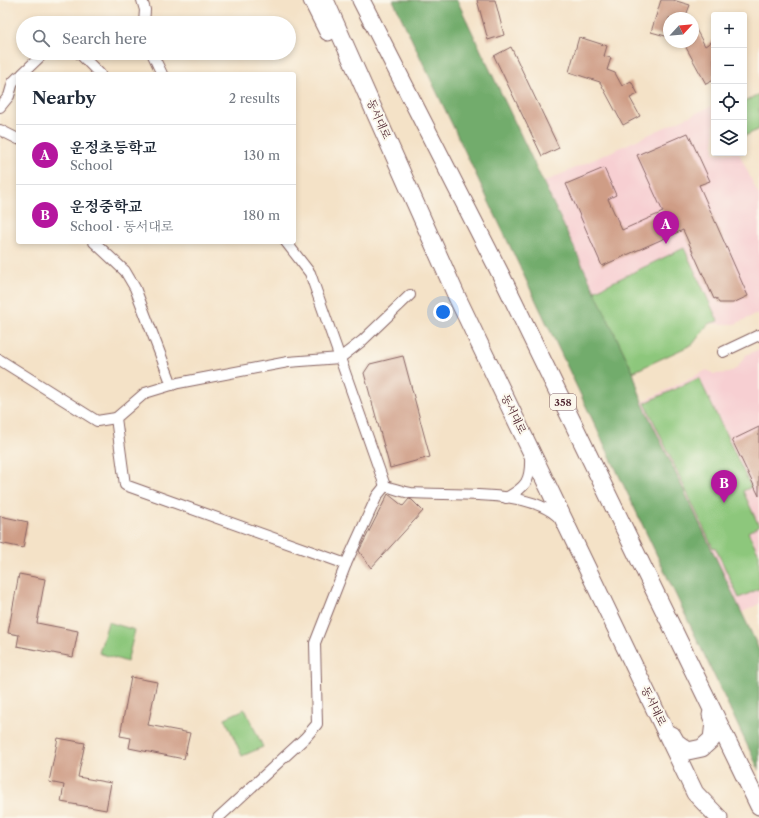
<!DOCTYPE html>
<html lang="en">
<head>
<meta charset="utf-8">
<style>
	body { margin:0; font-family:"Libre Caslon Text","Noto Serif KR",serif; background:#f2f2f3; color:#1f2937 }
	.controls { position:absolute; right:12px; top:12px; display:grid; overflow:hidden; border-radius:4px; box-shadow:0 2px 6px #0003 }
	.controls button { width:36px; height:36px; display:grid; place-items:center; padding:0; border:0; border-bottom:1px solid #e0e1e3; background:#fff; color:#1f2937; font:20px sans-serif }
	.compass { position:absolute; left:663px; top:12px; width:36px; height:36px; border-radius:50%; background:#fff; box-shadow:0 2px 6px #0003; rotate:64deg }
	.you { position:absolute; left:443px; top:312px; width:14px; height:14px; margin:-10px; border:3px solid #fff; border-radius:50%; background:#1a73e8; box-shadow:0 0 0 6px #1a73e833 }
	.badge { display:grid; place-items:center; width:26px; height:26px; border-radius:50%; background:#b5179e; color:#fff; font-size:13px; font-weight:700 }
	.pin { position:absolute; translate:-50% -33px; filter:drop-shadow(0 1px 2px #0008) }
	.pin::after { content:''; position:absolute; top:21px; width:14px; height:12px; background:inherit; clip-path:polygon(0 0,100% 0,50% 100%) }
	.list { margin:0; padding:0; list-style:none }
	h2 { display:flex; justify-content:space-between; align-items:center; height:52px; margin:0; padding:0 16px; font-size:17px }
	h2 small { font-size:13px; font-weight:400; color:#747a83 }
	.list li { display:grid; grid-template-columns:26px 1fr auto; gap:12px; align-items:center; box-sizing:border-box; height:60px; padding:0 16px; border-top:1px solid #e0e1e3 }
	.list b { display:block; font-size:15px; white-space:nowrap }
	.list p { margin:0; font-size:13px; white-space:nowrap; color:#747a83 }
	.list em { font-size:13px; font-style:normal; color:#747a83 }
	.icon { flex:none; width:22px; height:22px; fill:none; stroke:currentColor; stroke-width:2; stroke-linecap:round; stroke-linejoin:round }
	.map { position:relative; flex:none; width:759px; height:818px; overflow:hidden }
	.search { position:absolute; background:#fff; box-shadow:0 2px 6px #0003; left:16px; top:16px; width:280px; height:44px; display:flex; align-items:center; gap:10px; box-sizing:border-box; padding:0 14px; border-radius:22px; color:#747a83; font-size:15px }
	.panel { position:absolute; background:#fff; box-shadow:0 2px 6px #0003; left:16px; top:72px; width:280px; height:172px; border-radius:4px }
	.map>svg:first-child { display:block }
	.built { fill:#f7cfd2 }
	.green { fill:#8dc77c; stroke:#6c7354 }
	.forest { fill:#72ac6c; stroke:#5e664c }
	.building { fill:#cf9d86 }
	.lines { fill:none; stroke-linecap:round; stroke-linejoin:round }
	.minor-casing { stroke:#866362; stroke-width:12 }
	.trunk-casing { stroke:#866362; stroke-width:19 }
	.minor { stroke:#fff; stroke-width:10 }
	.trunk { stroke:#fff; stroke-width:17 }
	.labels { text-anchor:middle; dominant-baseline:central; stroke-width:4; stroke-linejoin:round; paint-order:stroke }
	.shield { fill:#fbf7ec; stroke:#7f6065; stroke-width:1 }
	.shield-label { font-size:10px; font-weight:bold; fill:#4a1f2b }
	.street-label { font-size:11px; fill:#4a1f2b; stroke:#fbf7ec }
</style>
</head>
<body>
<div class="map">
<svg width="759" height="818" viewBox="0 0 759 818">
	<rect width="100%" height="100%" fill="#fbf7ec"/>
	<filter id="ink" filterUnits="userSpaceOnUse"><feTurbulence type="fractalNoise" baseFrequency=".025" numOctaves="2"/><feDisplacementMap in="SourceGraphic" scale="8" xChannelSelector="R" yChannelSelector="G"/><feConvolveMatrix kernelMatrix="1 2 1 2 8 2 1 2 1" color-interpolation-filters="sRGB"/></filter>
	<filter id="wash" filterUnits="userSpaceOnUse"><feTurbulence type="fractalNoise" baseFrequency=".012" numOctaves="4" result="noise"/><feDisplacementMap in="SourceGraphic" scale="16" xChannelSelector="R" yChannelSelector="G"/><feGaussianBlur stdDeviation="0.9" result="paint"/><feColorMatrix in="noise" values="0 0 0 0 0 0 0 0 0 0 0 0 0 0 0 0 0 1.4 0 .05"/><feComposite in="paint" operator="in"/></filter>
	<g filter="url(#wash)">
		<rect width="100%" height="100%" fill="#f4e2c7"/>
		<!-- built -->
		<g class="built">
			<path d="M714,105V153H739L759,196V313L735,324H708L693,344L633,372L544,182Z"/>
			<path d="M759,349V604L741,613L642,402L707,370L714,374L729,373L737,368L746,355Z"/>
		</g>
		<!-- green -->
		<g class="green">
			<path d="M759,94V129L745,136L744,102Z"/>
			<path d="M684,248L718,321L708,324L693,344L633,372L594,291Z"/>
			<path d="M699,378L751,487L743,491L759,526L748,532L759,554V589L739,598L715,547L713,548L645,403Z"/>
			<path d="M108,622L135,630L127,662L99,653Z"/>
			<path d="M245,709L263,747L242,756L225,718Z"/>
		</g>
		<!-- forest -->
		<path class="forest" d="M393,0H457L633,372L642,402L759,649V770Z"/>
		<g id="blocks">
			<!-- building -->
			<g class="building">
				<path d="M477,0H495L504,35L488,40Z"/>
				<path d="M661,0H673L690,5L685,18H669V37L651,32Z"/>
				<path d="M693,24L705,46L714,40V80L706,84L683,42H693Z"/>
				<path d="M579,37L607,46L604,56L611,58L607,70L615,73L622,86L631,81L638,94L630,98L640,116L623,125L600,82L569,72Z"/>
				<path d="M511,47L559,148L542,156L494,56Z"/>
				<path d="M688,133L710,181L699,185L748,296L733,303H719L716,298L714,299L683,230L602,266L566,184L604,168L616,195L608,199L622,230L663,212L637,155Z"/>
				<path d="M403,356L430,457L390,468L364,373L370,364Z"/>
				<path d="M759,427V496L732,440Z"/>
				<path d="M388,494L403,506L409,499L412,500L423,511L371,568L359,551Z"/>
				<path d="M0,516L28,522L23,548L0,543Z"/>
				<path d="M19,574L45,579L37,623L78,631L73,657L17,646L19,635L8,633Z"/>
				<path d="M131,677L157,682L148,725L190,733L184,759L129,748L131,738L120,736Z"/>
				<path d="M58,738L85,743L78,777L111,783L106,810L61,802L64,785L49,782Z"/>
			</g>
		</g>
	</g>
	<g filter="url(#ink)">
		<use href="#blocks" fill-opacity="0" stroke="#866362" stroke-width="1"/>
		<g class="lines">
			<defs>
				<g id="minor">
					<path d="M142,0L145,10L144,23"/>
					<path d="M79,53L100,74"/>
					<path d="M152,53L162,74"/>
					<path d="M22,74L44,53"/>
					<path d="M0,107L9,96L13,82L18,77"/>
					<path d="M0,130L18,139"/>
					<path d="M94,242L125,271L135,288L172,385"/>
					<path d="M286,242L310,273L385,486"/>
					<path d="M723,352L759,335"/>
					<path d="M0,360L97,421L116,418"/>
					<path d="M385,486C393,488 403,492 411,493C452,496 532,488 560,519"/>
					<path d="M506,498C526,487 531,481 530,457"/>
					<path d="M346,564L125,485L116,418L145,393L178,383L288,362L340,358L362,341L410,295"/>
					<path d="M218,818L305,738L317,724L315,643L346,564L377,496L385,486"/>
				</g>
				<g id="trunk">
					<path d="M312,0L328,32"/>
					<path d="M325,0L457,297L695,793L719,818"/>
					<path d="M361,0L501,275L759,806"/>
					<path d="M672,735L676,742L688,751L702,748L712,739L714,722L711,715"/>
				</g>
			</defs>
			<!-- minor casing -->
			<use href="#minor" class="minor-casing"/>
			<!-- trunk casing -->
			<use href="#trunk" class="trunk-casing"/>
			<!-- minor -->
			<use href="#minor" class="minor"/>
			<!-- trunk -->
			<use href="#trunk" class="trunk"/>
		</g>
	</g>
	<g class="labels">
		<!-- shield labels -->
		<rect class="shield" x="550" y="394" width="26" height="16" rx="3"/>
		<g class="shield-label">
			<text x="563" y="402">358</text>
		</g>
		<!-- street labels -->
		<g class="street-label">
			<text transform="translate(379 119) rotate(66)">동서대로</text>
			<text transform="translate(514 414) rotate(64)">동서대로</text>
			<text transform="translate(654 706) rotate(64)">동서대로</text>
		</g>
	</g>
</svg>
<div class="controls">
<button>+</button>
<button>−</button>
<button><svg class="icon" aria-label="locate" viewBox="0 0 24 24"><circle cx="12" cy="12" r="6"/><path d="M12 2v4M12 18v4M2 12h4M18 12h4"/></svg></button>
<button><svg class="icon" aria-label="layers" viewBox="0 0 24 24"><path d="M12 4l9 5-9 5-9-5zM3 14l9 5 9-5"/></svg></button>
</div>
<svg class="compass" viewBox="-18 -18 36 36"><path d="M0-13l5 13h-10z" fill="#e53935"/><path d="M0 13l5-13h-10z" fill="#747a83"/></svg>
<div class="you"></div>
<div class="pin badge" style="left:666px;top:244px">A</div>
<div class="pin badge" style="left:724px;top:503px">B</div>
<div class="search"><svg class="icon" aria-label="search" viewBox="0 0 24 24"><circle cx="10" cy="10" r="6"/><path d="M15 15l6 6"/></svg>Search here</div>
<section class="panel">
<h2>Nearby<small>2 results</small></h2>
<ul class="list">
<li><span class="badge">A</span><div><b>운정초등학교</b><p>School</p></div><em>130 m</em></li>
<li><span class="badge">B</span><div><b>운정중학교</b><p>School · 동서대로</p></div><em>180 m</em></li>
</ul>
</section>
</div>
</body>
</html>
